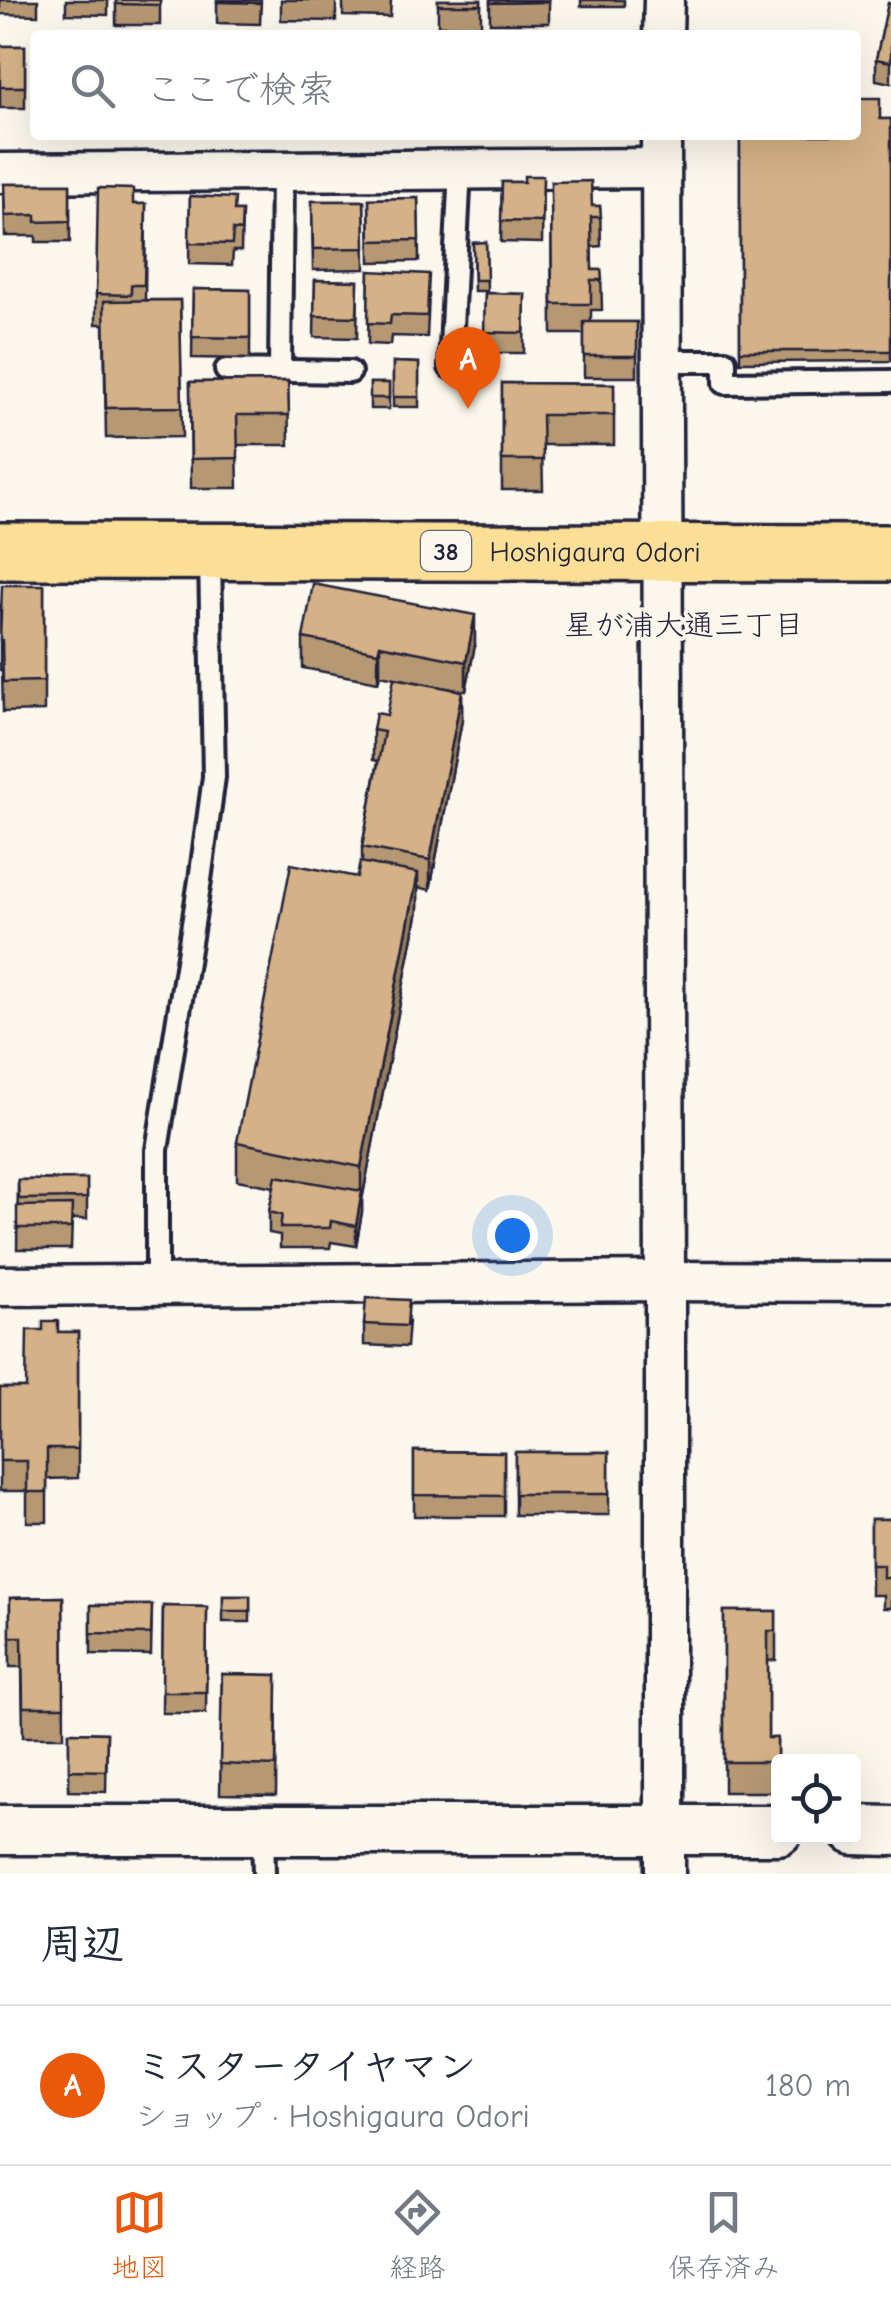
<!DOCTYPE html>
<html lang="ja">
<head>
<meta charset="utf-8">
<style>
	body { margin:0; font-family:"Comic Neue","Klee One",sans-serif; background:#f6f6f7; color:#1f2937 }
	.controls { position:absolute; right:30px; bottom:30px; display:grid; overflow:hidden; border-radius:10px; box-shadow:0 10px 40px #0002 }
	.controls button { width:90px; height:90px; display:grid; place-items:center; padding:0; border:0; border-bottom:2px solid #e0e1e3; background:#fff; color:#1f2937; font:50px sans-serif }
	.you { position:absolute; left:512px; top:1235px; width:35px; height:35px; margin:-25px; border:8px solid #fff; border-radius:50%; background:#1a73e8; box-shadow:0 0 0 15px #1a73e833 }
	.badge { display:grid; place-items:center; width:65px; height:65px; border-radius:50%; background:#ea580c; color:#fff; font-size:32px; font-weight:700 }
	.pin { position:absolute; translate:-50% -82px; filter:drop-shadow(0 2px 5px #0008) }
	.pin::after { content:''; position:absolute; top:52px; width:35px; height:30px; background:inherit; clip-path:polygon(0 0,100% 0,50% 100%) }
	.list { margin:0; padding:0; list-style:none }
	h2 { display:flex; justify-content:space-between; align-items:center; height:130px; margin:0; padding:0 40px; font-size:42px }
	h2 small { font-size:32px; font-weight:400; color:#747a83 }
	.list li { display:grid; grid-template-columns:65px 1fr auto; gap:30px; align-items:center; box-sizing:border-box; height:160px; padding:0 40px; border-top:2px solid #e0e1e3 }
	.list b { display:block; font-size:38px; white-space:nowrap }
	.list p { margin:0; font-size:32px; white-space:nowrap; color:#747a83 }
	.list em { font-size:32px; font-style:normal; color:#747a83 }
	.icon { flex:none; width:55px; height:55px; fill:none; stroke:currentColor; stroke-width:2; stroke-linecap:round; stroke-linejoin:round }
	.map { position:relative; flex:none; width:891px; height:1874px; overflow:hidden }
	.search { position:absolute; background:#fff; box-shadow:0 10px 40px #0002; left:30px; right:30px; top:30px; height:110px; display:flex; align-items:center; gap:25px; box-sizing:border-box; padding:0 35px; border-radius:10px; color:#747a83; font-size:38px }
	.sheet { height:290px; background:#fff }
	nav { display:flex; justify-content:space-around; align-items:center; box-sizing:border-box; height:140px; border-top:2px solid #e0e1e3; background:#fff; font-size:28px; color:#747a83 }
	nav a { display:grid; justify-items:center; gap:5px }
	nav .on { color:#ea580c }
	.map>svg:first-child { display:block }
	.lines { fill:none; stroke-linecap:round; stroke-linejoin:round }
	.service-casing { stroke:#22223b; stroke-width:28 }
	.minor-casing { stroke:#22223b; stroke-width:45 }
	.tertiary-casing { stroke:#22223b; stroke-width:55 }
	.trunk-casing { stroke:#22223b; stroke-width:62 }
	.service { stroke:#fbf7ec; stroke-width:20 }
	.minor { stroke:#fbf7ec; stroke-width:38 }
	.tertiary { stroke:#fbf7ec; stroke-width:48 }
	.trunk { stroke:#fbdf96; stroke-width:55 }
	.wall { fill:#b69873; stroke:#22223b; stroke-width:2.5 }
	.shaded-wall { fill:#947c5e; stroke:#22223b; stroke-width:2.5 }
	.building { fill:#d4b186; stroke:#22223b; stroke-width:2.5 }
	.labels { text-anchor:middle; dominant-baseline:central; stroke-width:8; stroke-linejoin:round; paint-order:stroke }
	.shield { fill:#fbf7ec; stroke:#636270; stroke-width:2.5 }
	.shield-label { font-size:25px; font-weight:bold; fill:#22223b }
	.street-label { font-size:28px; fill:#22223b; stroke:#fbf7ec }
	.neighbourhood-label { font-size:30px; fill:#22223b; stroke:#fbf7ec }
</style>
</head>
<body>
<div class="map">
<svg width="891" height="1874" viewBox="0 0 891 1874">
	<rect width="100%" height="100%" fill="#fbf7ec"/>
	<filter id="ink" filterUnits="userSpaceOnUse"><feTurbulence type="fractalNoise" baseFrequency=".01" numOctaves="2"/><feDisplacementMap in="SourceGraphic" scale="20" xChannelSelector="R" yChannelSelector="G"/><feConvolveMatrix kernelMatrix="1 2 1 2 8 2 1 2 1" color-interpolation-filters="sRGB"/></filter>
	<g filter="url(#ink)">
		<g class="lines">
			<defs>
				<g id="service">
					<path d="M661,361H725V383L891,381"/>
					<path d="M450,367L460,169"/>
					<path d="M226,370L350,372"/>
					<path d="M280,371L282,171"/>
					<path d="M157,1284V1150L200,880L214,777L210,556"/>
					<path d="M263,1830L264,1874"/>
				</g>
				<g id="minor">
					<path d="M663,35L664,0"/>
					<path d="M661,135L665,1281V1874"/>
					<path d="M0,173L660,168"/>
					<path d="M0,1286L665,1281L891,1282"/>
				</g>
				<g id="tertiary">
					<path d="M0,1830H778"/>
					<path d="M854,1830L891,1831"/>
				</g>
				<g id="trunk">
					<path id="s1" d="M0,551L891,553"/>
				</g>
			</defs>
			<!-- service casing -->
			<use href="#service" class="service-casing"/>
			<!-- minor casing -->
			<use href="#minor" class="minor-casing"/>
			<!-- tertiary casing -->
			<use href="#tertiary" class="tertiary-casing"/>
			<!-- trunk casing -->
			<use href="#trunk" class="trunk-casing"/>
			<!-- service -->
			<use href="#service" class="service"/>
			<!-- minor -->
			<use href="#minor" class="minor"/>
			<!-- tertiary -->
			<use href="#tertiary" class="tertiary"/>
			<!-- trunk -->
			<use href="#trunk" class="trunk"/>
		</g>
		<!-- wall -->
		<g class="wall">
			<path d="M0,0H38V15L0,14Z"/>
			<path d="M66,0H108V15L66,14Z"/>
			<rect x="116" y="0" width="44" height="25"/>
			<path d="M217,0H261L260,24L217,23Z"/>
			<path d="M281,0H336V21L281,20Z"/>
			<path d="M343,0H391L390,17L343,16Z"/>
			<rect x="438" y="0" width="43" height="26"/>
			<rect x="490" y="0" width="59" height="23"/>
			<rect x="581" y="0" width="43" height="6"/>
			<path d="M891,4V83L876,80V59Z"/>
			<rect x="0" y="46" width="25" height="62"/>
			<path d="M880,119H891V361L740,362V135Z"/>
			<path d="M543,176L542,243L501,242L502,182H524Z"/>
			<path d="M551,182L592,206H600L601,246L591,247L592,270H601L602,310H591V322H637V377H584V334H552Z"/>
			<path d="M4,184H70V242H36V236H5Z"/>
			<path d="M190,196L235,211H242L241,251H233L232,265L189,264Z"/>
			<path d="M418,198L419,261L370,262L369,199Z"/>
			<path d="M312,201H364L365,269L313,270Z"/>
			<path d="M133,204H146L145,300H180L182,437L106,438L104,324H96V294Z"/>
			<path d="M486,242L487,291H474L473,243Z"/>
			<path d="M369,271L429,294L427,337L391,336L390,345L368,344Z"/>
			<path d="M315,280L358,281L357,338L314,337Z"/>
			<path d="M193,289L250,290V359L192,358Z"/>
			<path d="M485,293L525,294L524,353H484Z"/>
			<path d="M393,362L419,363V407H393Z"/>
			<path d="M288,381L289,445H237L238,488H191L190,382Z"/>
			<rect x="370" y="383" width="19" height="26"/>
			<path d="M502,383L614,384V445H542L543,490H502Z"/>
			<path d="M44,585V711L3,712L2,670H0V605Z"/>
			<path d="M303,638L475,645L466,691H462V720L430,890L418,887V910L362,1200V1212L356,1246L331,1242L330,1248H280V1235L269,1233V1212L274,1187L237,1180V1142L357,877L362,862V847L378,761L373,760V730L387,715L458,690L380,675L378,682L303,668Z"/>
			<path d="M87,1179V1219H72L71,1249H17L18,1180Z"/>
			<path d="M409,1321L407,1347L364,1345V1324Z"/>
			<path d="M58,1332H78V1478L47,1479V1522H27V1491H0V1388H26Z"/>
			<path d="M414,1451L504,1452V1516H414Z"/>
			<rect x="515" y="1452" width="94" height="63"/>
			<path d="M871,1519H891V1608H883V1595H871Z"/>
			<rect x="223" y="1596" width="27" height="26"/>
			<path d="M63,1597L64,1737H23L22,1667H10V1598Z"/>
			<path d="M91,1605H152L151,1655L91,1654Z"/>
			<path d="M163,1606L207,1607L206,1713H162Z"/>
			<path d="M724,1611H776V1660L768,1661V1738H777V1792H724Z"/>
			<path d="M222,1674L277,1675L276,1795L220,1794Z"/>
			<path d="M69,1732L107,1733L106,1792L69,1791Z"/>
		</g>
		<!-- shaded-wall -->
		<g class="shaded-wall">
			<path d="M475,615V645L466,691V662Z"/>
			<path d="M380,645V675L378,682V652Z"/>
			<path d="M462,691V720L430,890V860Z"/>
			<path d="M418,873V910L362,1200V1212L356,1246V1226L361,1195V1167Z"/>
		</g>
		<!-- building -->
		<g class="building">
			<path d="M116,0H160V5L116,4Z"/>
			<path d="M217,0H260V3L217,2Z"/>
			<rect x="438" y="0" width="43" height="5"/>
			<path d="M490,0H549V2L490,3Z"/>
			<path d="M888,3L891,4V62L876,59Z"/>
			<rect x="0" y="46" width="25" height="41"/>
			<path d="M856,98H880V119H891V351H740V135H856Z"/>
			<path d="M524,176H543L542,222L501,221L502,182H524Z"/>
			<path d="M591,181L592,206H600L601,217H591L592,270H601L602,280H591V304H552L551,182Z"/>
			<path d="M4,184H70V221L36,222V215L5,216Z"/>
			<path d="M98,188L133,189V204H146L144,285H131V295L96,294Z"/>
			<path d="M190,196L235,198L234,211H242L241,231L233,230L232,244L189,243Z"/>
			<path d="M418,198L419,240L370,241L369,199Z"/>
			<path d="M312,201H364L365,248L313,249Z"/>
			<path d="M486,242L487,280H474L473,243Z"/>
			<path d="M369,271L429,274L427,316L391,315L390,324L368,323Z"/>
			<path d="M315,280L358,281L357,317L314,316Z"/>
			<path d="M193,289L250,290V338L192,337Z"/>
			<path d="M485,293L525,294L524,333L484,332Z"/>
			<path d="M180,300L182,407L106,408L104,301Z"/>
			<rect x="584" y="322" width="53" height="34"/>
			<path d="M393,362L419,363V397H393Z"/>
			<path d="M288,381L289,415H237L238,458L191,459L190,382Z"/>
			<rect x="370" y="383" width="19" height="15"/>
			<path d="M502,383L614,384V415H542L543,460H502Z"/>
			<path d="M313,584L475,615L466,662L380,645L378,652L303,638Z"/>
			<path d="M2,585H44V681L3,682L2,640H0Z"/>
			<path d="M394,678L462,691L430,860L362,847L384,732L373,730L376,713L387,715Z"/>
			<path d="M360,862L418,873L361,1167L237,1142L291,864L357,877Z"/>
			<path d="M276,1176L362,1191L356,1226L331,1221L330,1228H280L282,1215L269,1212Z"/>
			<path d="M87,1179V1198L19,1199L18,1180Z"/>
			<path d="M72,1205L71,1228H17V1206Z"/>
			<path d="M366,1298L409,1300L407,1326L364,1324Z"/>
			<path d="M43,1321H58V1332H78V1449H47V1492H27V1461H0V1388H26L27,1330H43Z"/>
			<path d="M414,1451L504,1452V1496L414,1495Z"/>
			<rect x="515" y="1452" width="94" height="42"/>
			<path d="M871,1519H891V1578H883V1565H871Z"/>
			<rect x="223" y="1596" width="27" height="15"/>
			<path d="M63,1597L64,1707H23L22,1637H10V1598Z"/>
			<path d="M91,1605H152L151,1634L91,1633Z"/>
			<path d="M163,1606L207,1607L206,1692H162Z"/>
			<path d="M724,1611H776V1631H768V1738H777V1762H724Z"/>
			<path d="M222,1674L277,1675L276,1766L220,1764Z"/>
			<path d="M69,1732L107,1733L106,1771L69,1770Z"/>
		</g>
	</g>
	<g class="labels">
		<!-- shield labels -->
		<rect class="shield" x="421" y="531" width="50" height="40" rx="8"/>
		<g class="shield-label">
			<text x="446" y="551">38</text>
		</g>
		<!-- street labels -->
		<g class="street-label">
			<text stroke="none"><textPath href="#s1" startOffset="595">Hoshigaura Odori</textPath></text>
		</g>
		<!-- neighbourhood labels -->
		<g class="neighbourhood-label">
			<text x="684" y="625">星が浦大通三丁目</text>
		</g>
	</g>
</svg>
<div class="controls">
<button><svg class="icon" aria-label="locate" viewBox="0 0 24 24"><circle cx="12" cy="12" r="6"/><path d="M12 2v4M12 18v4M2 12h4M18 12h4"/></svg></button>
</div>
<div class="you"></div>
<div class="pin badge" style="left:468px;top:409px">A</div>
<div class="search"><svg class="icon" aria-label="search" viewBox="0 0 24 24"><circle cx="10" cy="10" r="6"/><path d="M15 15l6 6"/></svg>ここで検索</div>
</div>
<section class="sheet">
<h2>周辺<small></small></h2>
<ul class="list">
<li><span class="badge">A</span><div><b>ミスタータイヤマン</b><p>ショップ · Hoshigaura Odori</p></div><em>180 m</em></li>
</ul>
</section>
<nav>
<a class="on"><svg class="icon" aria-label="map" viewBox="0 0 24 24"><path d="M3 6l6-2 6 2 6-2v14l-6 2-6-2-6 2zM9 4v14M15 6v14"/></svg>地図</a>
<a><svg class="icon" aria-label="directions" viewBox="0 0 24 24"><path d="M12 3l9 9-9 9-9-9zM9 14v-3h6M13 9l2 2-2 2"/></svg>経路</a>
<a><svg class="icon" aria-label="saved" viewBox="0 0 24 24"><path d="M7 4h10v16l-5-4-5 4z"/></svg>保存済み</a>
</nav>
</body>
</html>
